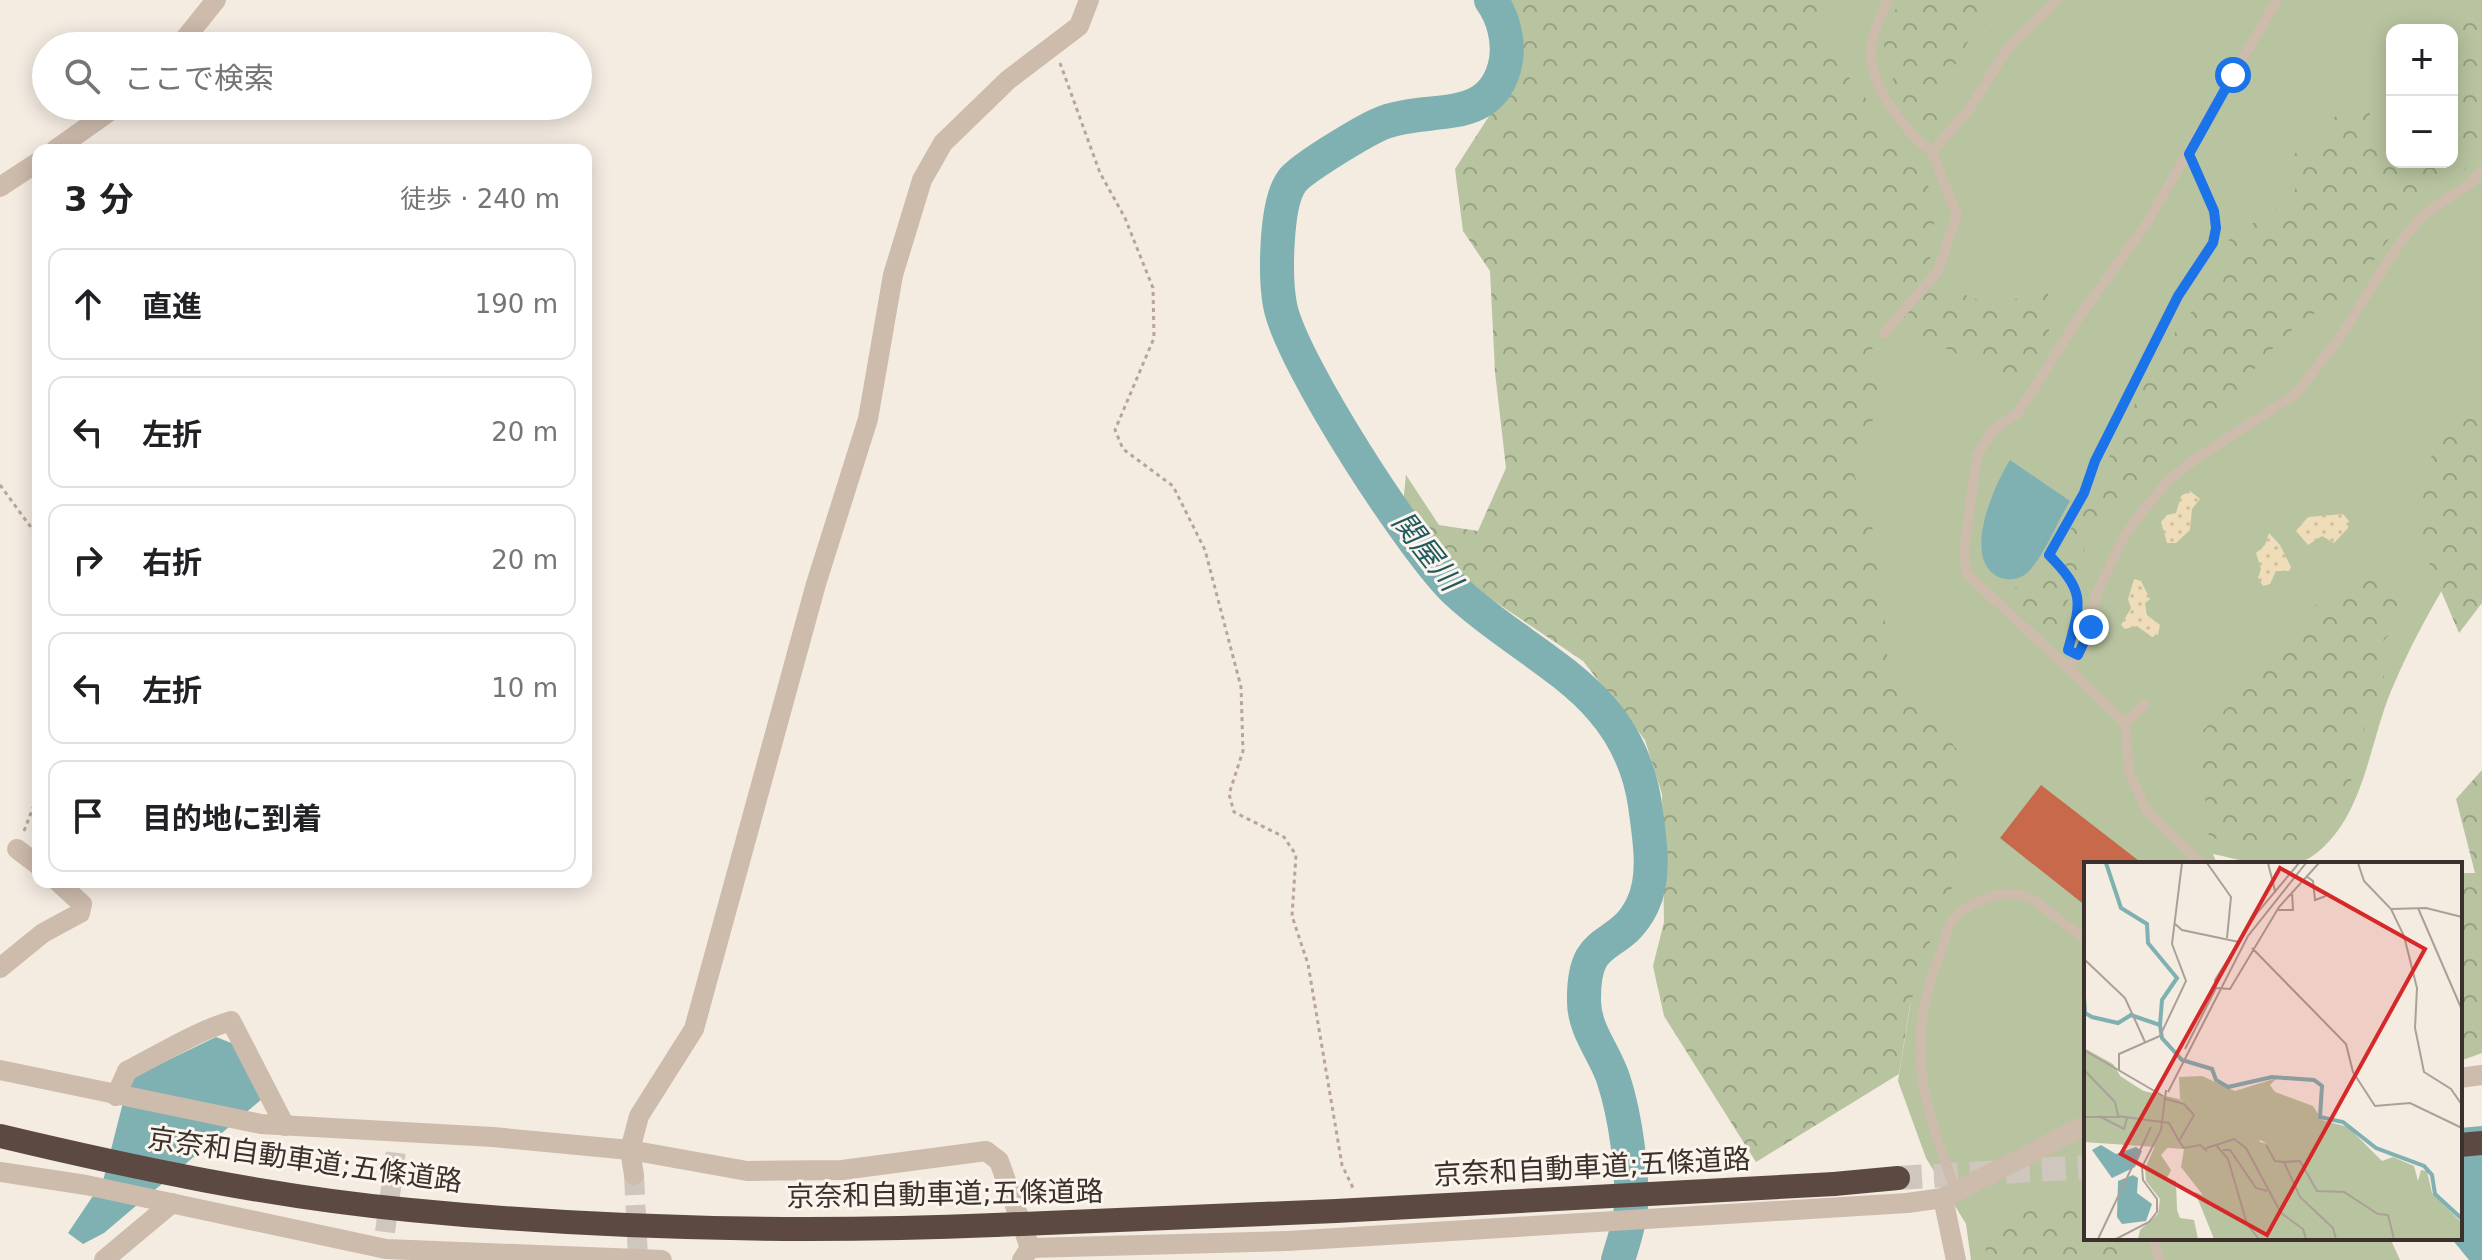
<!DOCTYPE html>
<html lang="ja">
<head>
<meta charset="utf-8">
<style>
	body { margin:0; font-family:"DejaVu Sans","Noto Sans JP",sans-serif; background:#f2f2f2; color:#202124 }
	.controls { position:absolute; right:24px; top:24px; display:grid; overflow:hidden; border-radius:16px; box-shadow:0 4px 20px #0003 }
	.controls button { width:72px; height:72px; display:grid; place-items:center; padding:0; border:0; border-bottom:2px solid #e0e0e0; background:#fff; color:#202124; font:40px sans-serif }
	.stop { position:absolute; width:24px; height:24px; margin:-18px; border:6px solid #1a73e8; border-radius:50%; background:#fff }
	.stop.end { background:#1a73e8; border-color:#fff; box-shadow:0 2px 8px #0008 }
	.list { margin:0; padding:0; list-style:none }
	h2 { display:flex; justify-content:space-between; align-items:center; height:104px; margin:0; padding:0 32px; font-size:34px }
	h2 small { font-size:26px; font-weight:400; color:#757577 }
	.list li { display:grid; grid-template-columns:52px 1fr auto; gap:24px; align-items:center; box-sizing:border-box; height:112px; margin:0 16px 16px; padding:0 16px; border:2px solid #e0e0e0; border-radius:16px }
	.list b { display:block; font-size:30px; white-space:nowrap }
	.list em { font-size:26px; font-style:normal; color:#757577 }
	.icon { flex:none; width:44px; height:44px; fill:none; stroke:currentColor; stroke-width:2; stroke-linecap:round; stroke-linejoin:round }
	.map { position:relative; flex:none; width:2482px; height:1260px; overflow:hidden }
	.search { position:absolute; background:#fff; box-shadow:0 4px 20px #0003; left:32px; top:32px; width:560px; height:88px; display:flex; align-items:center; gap:20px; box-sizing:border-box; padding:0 28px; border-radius:44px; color:#757577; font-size:30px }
	.panel { position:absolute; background:#fff; box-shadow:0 4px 20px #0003; left:32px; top:144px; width:560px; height:744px; border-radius:16px }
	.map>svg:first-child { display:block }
	.grass { fill:#b8c4a0; fill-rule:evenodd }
	.forest { fill:url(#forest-crowns) }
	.sand { fill:url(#sand-dots) }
	.water { fill:#7fb0b2 }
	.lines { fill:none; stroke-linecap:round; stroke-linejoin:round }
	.river { stroke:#7fb0b2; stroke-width:34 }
	.building { fill:#c8694b }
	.minor-tunnel { stroke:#cfc6bd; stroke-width:20; stroke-dasharray:20 10; stroke-linecap:butt }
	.motorway-tunnel { stroke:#cfc6bd; stroke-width:24; stroke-dasharray:24 12; stroke-linecap:butt }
	.path { stroke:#b9a596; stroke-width:3; stroke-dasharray:4 4; stroke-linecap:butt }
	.service { stroke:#cdbbac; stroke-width:10 }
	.minor { stroke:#cdbbac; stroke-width:20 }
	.tertiary { stroke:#cdbbac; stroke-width:20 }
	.motorway { stroke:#5c4a42; stroke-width:24 }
	.tertiary-bridge { stroke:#cdbbac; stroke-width:20 }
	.motorway-bridge { stroke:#5c4a42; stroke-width:24 }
	.route { stroke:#1a73e8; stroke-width:10 }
	.labels { text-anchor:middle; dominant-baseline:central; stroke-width:6; stroke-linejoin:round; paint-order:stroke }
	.street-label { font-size:28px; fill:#3b302b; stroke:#fbf5ee }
	.water-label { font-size:30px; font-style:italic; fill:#1f5a5e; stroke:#fbf5ee }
	.inset-river { fill:none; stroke:#7fb0b2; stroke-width:4 }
	.inset-road { fill:none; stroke:#aaa098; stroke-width:2 }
	.view { fill:#d62828; fill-opacity:0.15; stroke:#d62828; stroke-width:4 }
	.inset-edge { fill:none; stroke:#3b302b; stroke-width:4 }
</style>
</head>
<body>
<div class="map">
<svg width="2482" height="1260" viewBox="0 0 2482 1260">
	<defs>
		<pattern id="forest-crowns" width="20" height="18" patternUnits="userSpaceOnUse" patternTransform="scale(2)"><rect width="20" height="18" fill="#b8c4a0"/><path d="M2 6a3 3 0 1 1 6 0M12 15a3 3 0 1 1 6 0" fill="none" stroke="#97a083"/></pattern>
		<pattern id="sand-dots" width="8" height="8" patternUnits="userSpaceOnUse" patternTransform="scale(2)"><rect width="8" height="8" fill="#efdcb8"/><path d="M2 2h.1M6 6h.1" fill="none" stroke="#cebd9e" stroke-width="1.8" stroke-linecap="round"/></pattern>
	</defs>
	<rect width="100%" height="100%" fill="#f4ebe1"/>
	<!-- grass -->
	<path class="grass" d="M1790,0H2482V525C2448,578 2415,633 2391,691C2369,744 2364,818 2314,855C2287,875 2242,860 2213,854L2217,864H2086V1238H2390L2400,1260H1971L1966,1224L1926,1158L1898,1081L1920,944L1876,669L1823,432L1887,388L1859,315ZM2392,30H2452V162H2392Z"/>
	<!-- forest -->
	<g class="forest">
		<path d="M1502,0H1822L1809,28L1908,150L1926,179L1936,209L1930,260L1948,289L1976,299L2004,303L2030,294L2048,293C2052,338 2051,355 2009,380L1947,349L1912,340L1887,308L1871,345L1888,389L1851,465L1880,551L1888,666L1959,752L1963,815L1949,905L1931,939L1910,1005L1899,1074L1756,1162L1664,1016L1653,966L1664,922L1662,794L1645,740L1583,661L1469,584L1403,504L1406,475L1439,525L1478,531L1506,468L1495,372L1490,271L1463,231L1455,169L1500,99L1519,58L1513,20Z"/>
		<path d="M1900,0H2009L1997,16L1971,36L1955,65L1941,95L1945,116L1932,135L1915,128C1904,104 1882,63 1884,36C1885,25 1896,11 1900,0Z"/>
		<path d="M2464,0H2482C2482,31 2482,124 2480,148C2468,178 2432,191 2410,214C2387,239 2369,266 2353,295C2301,313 2280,340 2245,380C2198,432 2151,491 2091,528L2056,638L2000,593L2041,578L2089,498L2145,384L2178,328L2216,282L2230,237L2289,202L2300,179L2272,182L2297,151L2326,141L2332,118L2371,103L2366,150L2392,141V162H2452V36Z"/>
		<path d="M2482,407V603L2459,633L2422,546L2417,494L2435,447Z"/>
		<path d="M2380,571L2396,581L2399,623L2379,646L2385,684L2359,741L2352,778L2337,816L2310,843L2267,844L2209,838L2199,734L2255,682L2317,604Z"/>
		<path d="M2482,770V1053L2460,1061V873H2475L2456,799Z"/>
		<path d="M2081,1210L2086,1213V1238H2118L2131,1260H1985L1987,1231L2029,1211Z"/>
	</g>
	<!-- sand -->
	<g class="sand">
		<path d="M2190,491L2200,499L2192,509L2190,530L2176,543H2167L2161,522L2167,515L2176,513L2181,496Z"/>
		<path d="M2343,514L2349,521L2348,528L2334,543L2322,536L2308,545L2296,531L2308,517Z"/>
		<path d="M2269,533L2280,545L2291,567L2289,571H2276L2270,584L2263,586L2258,578L2261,569L2256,553L2265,545Z"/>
		<path d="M2134,579L2141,581L2150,599L2145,603L2147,615L2160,625L2158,635L2152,637L2137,626L2125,629L2121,625L2131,608L2128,599Z"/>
	</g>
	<!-- water -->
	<g class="water">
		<path d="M2010,460L2070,501C2058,520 2044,556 2029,571C2022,579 2010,581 2001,578C1959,561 1995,484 2010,460Z"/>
		<path d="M216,1037L234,1044L263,1098L104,1233L83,1244L68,1233L103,1181L129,1079Z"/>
		<path d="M2482,1126V1260H2469L2451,1238H2460V1128Z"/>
	</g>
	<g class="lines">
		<!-- river -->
		<path class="river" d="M1491,0C1503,17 1509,39 1506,60C1494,127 1431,105 1385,122C1368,128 1300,169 1292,181C1275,204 1275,278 1280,305C1290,361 1415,554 1458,593C1533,662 1628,689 1645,805C1649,836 1657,876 1642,906C1618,954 1583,930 1584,1001C1584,1031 1606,1054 1614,1081C1625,1115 1633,1171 1631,1206C1630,1224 1623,1243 1618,1260"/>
	</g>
	<!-- building -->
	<path class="building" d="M2041,785L2143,864H2086V906L2000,838Z"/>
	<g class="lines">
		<!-- minor-tunnel -->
		<g class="minor-tunnel">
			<path d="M634,1175L638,1258"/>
			<path d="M385,1232L396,1151"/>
		</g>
		<!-- motorway-tunnel -->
		<path class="motorway-tunnel" d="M1898,1178L2086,1167"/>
		<!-- path -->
		<g class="path">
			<path d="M1060,63L1100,173L1125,218L1153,288L1154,338L1115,430L1123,449L1173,486L1205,550L1241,687L1243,751L1229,794L1234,812L1284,837L1296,855L1292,916L1308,964L1342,1165L1353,1188"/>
			<path d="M0,485L38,537"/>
			<path d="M24,831L38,795"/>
		</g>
		<!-- service -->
		<g class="service">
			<path d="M1888,0C1880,16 1871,36 1871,53C1872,90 1905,131 1932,152L1970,108L2008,48L2057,0"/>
			<path d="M1884,333L1938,271L1957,215L1932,152"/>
			<path d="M2078,655L2068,650C2081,601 2086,593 2049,555L2084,493L2095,461L2178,296L2213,243L2216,228L2214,211L2189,154"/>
			<path d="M2068,668L1966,573L1964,551L1977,455L1993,430L2018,413L2082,313L2146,224L2277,0"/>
			<path d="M2145,704L2125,723L2129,772L2147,811L2202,864"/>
			<path d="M2125,723L2068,668L2086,644L2096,595L2123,538L2142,512L2169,480L2194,460L2297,393L2340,337L2399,244L2423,215L2471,183L2482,171"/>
			<path d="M1956,1192C1922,1098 1903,1046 1942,949C1945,940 1947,927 1953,920C1965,904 1994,893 2013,894C2039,894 2062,929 2086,937"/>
			<path d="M2153,1238L2160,1260"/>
		</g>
		<!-- minor -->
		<g class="minor">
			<path d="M179,46L216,0"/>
			<path d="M55,150L117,106"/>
			<path d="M0,187L38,162"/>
			<path d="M17,849L38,865"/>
			<path d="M0,968L43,933L80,913L82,904L58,882"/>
			<path d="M0,1070L261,1124L493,1137L630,1150L747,1171L842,1170L986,1151L999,1161L1030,1248L1022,1260"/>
			<path d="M116,1096L127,1071C160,1054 197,1031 231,1021L285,1126"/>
			<path d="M0,1172L86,1185L386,1249L662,1260"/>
			<path d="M634,1175L630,1150L639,1116L694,1029L816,584L868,419L893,275L922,180L943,143L1008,80L1079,26L1089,0"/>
			<path d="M1943,1198L1956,1260"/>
			<path d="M104,1260L172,1203"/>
		</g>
		<!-- tertiary -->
		<g class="tertiary">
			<path d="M2460,1078L2482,1075"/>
			<path d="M1907,1203L1943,1198L2086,1125"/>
			<path d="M1030,1248L1288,1241"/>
		</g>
		<!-- motorway -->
		<g class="motorway">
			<path d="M0,1136C134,1168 272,1197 410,1210C604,1229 801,1233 995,1225"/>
			<path d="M2460,1145L2482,1143"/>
			<path d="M1834,1184L1898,1178"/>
		</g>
		<!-- tertiary-bridge -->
		<path class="tertiary-bridge" d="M1288,1241L1907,1203"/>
		<!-- motorway-bridge -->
		<path class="motorway-bridge" d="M995,1225L1336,1211L1834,1184"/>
	</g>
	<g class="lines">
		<!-- route -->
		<path class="route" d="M2091,627L2078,655L2068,650C2081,601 2086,593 2049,555L2084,493L2095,461L2178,296L2213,243L2216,228L2214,211L2189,154L2233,75"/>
	</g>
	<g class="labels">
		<!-- street labels -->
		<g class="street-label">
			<text transform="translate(305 1160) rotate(8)">京奈和自動車道;五條道路</text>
			<text transform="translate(1592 1167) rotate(-3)">京奈和自動車道;五條道路</text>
			<text transform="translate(945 1194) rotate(-1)">京奈和自動車道;五條道路</text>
		</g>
		<!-- water labels -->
		<g class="water-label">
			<text transform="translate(1427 551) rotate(52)">関屋川</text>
		</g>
	</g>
	<!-- overview -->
	<g transform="translate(2084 862)">
		<rect width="378" height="378" fill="#f4ebe1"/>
		<path d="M0,186L29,202L38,217L55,228L95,237L110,248L175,269L176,280L226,291L306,349L322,377H137L118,332L97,305L100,287L0,280Z" fill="#b8c4a0"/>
		<path d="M0,191L72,237L69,249L58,252L51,237L30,236L0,205ZM118,214L151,229L193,216L186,223L191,230L229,244L238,258L264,265L298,299L309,295L330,304L334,319L337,308L343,309L348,331L378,361V377H312L304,351L240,319L222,294L198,297L184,293L177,304L172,302L169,294L185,285L182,281L144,262L122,261L96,237L95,215ZM0,235L26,239L31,252H9ZM80,263L88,281L77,293L87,308L83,316L92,319L93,348L96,356L110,358L114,377H54L56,368L74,352L76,337L62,319L61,307ZM145,279L177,342L178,353L173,350L172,357L195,377L176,374L164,360L147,294L136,283ZM103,288L116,293L121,326L98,304ZM204,299L217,302L228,328L240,333L252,354L278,363L293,355L292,367L300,377H272L254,367L244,350L225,340ZM111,330L134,339L145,377H130Z" fill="#b8c4a0"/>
		<path d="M17,283L32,292L52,285L58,289L51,305L28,316L8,288ZM49,313L54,316L53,331L68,342L62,359L38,362L33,355L34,319Z" fill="#7fb0b2"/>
		<path class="inset-river" d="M22,1L37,46L63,62L64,81L93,116L78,138L76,163M0,135L1,151L8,155L34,161L47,153L76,163L78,176L98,198L128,207L132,218L144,225L188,215L230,218L238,224L236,255L259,260L292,286L340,304L348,313L351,332L378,357"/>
		<path class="inset-road" d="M123,1L147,35L143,76M184,1L191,29M215,1L173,51L131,118L132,126L146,127L195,45L235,1M239,1H309M274,1L280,19L307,47L320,74L333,126L331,166L340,210L367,227L378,243M222,14L229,19L231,38L242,34M334,46L378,148M307,47L342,46L378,55M194,48H209L208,30M90,61L98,68L155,80M168,86L262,182L269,210L291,244L326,241L378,266M0,97L41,136L61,180M101,187L132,126M0,188L79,234M0,208L31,240L34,254L85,261L95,279L110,253L100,242L79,236M35,209V192L76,174L102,119L88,82L98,1M84,230L164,74L222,1M15,254L40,267L43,256M0,255H36M95,279L100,286L116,283L123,289M132,283L150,277L162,286L197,351L219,367L222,377M182,283L191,299L200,300M122,286L132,283L144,297L163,362L175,377M139,288H146L172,326L183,329M14,377L67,265M32,377L65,360L73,350V337L59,318L58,305L77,268L82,228M252,377L249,366L216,335L200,300L216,299L233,329L260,330L294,352L304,353L310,377"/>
		<path class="view" d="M196,6L341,87L183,373L37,292Z"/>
		<rect width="378" height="378" class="inset-edge"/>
	</g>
</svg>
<div class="controls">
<button>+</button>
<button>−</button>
</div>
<div class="stop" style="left:2233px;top:75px"></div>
<div class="stop end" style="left:2091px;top:627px"></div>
<div class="search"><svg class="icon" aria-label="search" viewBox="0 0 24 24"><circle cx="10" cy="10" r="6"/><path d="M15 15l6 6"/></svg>ここで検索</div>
<section class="panel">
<h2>3 分<small>徒歩 · 240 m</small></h2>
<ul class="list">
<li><svg class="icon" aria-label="ahead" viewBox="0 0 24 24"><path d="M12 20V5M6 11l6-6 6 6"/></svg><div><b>直進</b></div><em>190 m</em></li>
<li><svg class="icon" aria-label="left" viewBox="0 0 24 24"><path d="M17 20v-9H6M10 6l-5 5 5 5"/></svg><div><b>左折</b></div><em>20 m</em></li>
<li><svg class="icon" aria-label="right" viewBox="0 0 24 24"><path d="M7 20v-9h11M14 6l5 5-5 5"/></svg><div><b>右折</b></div><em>20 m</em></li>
<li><svg class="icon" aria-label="left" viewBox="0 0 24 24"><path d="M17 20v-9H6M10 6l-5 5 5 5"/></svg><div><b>左折</b></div><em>10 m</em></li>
<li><svg class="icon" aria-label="arrive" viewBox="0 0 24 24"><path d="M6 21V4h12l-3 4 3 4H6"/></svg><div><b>目的地に到着</b></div></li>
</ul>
</section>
</div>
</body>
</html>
